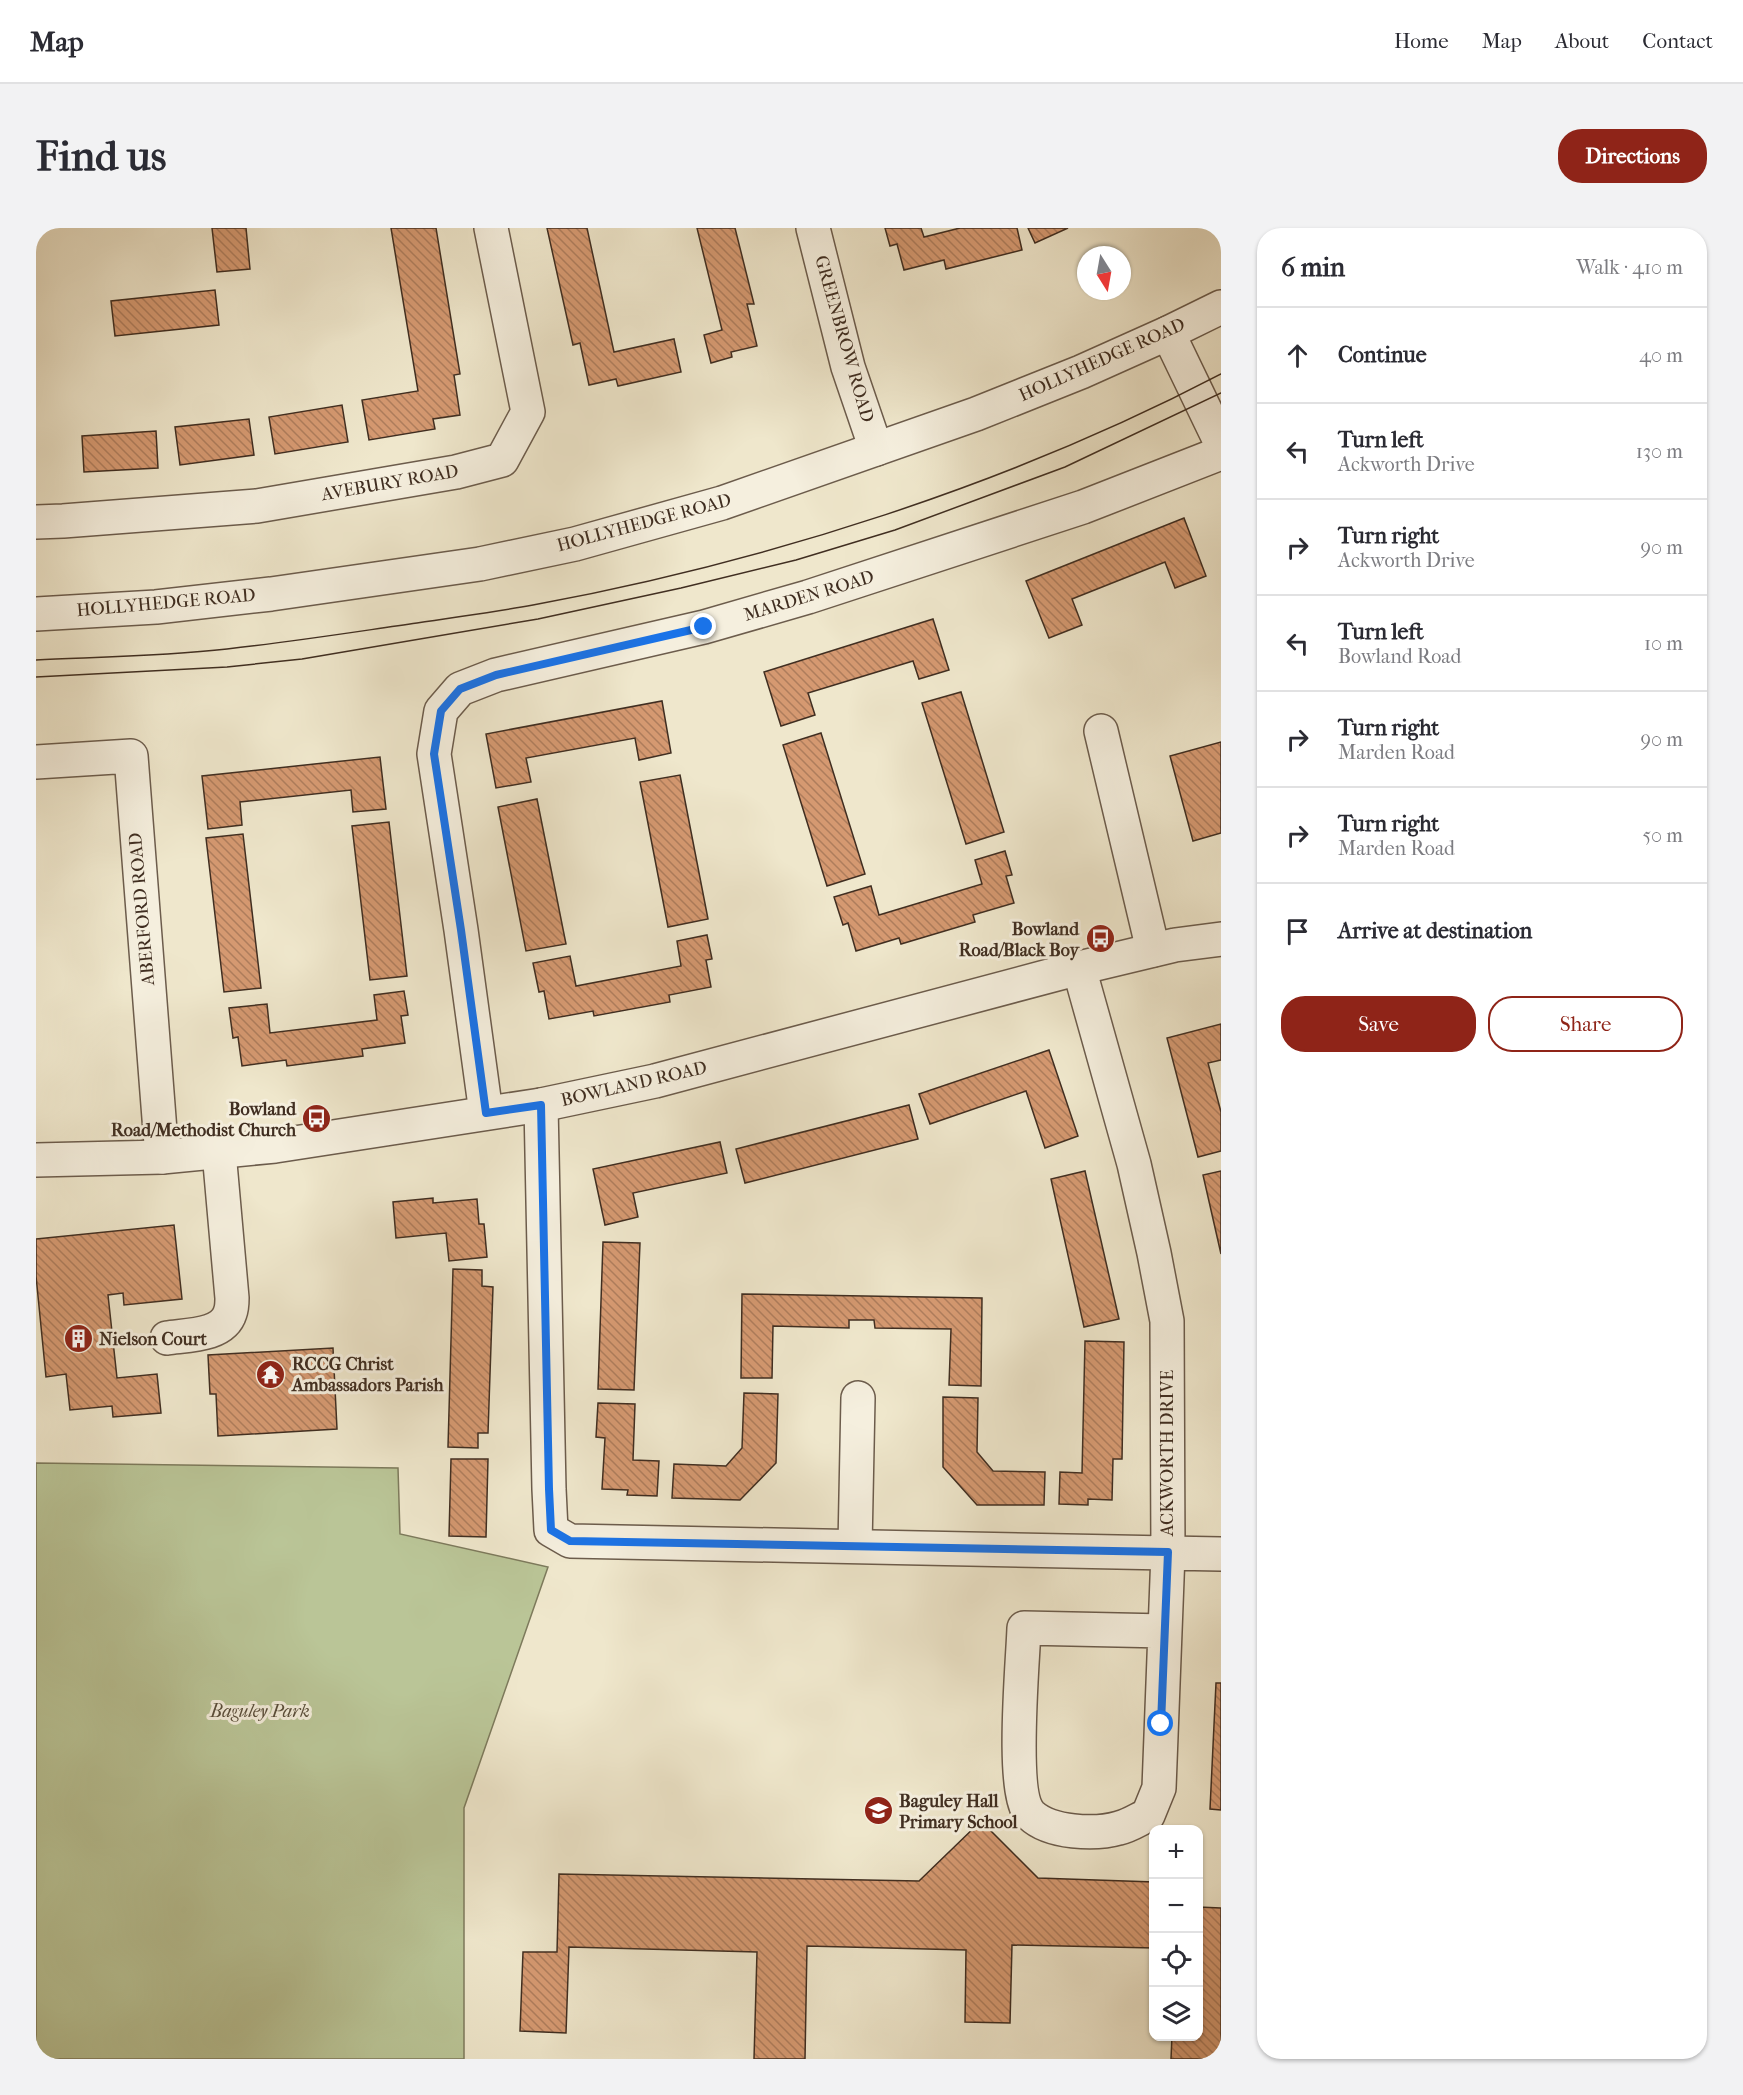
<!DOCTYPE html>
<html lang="en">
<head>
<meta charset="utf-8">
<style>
	body { margin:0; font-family:"IM FELL French Canon",serif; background:#f2f2f3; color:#2b2b33 }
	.controls { position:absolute; right:18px; bottom:18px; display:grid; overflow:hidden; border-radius:12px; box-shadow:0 2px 4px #0004 }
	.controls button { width:54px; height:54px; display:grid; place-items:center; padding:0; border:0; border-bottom:2px solid #e1e1e2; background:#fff; color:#2b2b33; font:30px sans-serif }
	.compass { position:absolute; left:1041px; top:18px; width:54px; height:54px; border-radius:50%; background:#fff; box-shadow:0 2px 4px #0004; rotate:169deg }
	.stop { position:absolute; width:18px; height:18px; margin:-14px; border:4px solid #1a73e8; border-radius:50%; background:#fff }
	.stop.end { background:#1a73e8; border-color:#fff; box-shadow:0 2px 6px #0008 }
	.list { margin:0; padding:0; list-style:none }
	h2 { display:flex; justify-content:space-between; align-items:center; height:78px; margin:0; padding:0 24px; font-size:26px }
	h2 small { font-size:20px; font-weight:400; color:#7c7c81 }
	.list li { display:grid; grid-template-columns:39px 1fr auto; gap:18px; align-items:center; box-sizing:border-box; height:96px; padding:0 24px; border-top:2px solid #e1e1e2 }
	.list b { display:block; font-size:22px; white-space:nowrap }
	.list p { margin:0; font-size:20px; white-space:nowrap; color:#7c7c81 }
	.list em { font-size:20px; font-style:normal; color:#7c7c81 }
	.actions { display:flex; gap:12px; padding:18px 24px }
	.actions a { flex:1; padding:14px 0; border:2px solid #8f2418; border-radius:24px; text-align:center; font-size:21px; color:#8f2418 }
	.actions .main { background:#8f2418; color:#fff }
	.icon { flex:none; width:33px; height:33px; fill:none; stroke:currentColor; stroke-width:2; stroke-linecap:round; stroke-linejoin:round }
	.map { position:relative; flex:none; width:1185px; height:1831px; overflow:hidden; border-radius:24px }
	header { display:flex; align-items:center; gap:36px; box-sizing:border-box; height:84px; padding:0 30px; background:#fff; border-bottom:2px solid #e1e1e2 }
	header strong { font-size:28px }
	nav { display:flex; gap:33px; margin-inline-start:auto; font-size:21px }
	.intro { display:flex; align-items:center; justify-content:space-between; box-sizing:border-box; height:144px; padding:0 36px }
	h1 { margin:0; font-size:42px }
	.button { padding:15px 27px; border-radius:24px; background:#8f2418; color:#fff; font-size:21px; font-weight:700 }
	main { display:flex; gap:36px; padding:0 36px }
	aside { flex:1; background:#fff; border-radius:24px; box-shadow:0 2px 4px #0004 }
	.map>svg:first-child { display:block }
	.park { fill:#bac597; stroke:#7d7a5c; stroke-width:1.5 }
	.building { fill:url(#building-back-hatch); stroke:#402e21; stroke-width:1.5 }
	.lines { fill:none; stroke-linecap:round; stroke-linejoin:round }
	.minor-casing { stroke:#6c5c4c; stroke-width:36 }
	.minor { stroke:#f5efde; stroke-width:33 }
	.tram { stroke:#402e21; stroke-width:1.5 }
	.route { stroke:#1a73e8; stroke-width:8 }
	.labels { text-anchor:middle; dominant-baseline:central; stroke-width:6; stroke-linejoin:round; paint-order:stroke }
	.street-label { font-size:18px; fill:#402e21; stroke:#f5efde }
	.poi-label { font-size:18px; font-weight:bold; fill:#402e21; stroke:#f5efde; text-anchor:start }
	.park-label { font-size:18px; font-style:italic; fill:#584c39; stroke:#f5efde }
</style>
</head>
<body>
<header>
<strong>Map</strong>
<nav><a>Home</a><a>Map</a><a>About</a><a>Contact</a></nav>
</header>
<div class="intro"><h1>Find us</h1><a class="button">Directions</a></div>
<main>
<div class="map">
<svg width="1185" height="1831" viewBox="0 0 1185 1831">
	<defs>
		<pattern id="building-back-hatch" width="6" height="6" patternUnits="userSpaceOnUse" patternTransform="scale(1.5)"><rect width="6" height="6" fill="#d59971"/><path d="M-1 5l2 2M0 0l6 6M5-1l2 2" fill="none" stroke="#ae7d5c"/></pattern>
	</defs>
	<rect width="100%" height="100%" fill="#efe7cc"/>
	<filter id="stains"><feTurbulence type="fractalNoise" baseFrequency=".00333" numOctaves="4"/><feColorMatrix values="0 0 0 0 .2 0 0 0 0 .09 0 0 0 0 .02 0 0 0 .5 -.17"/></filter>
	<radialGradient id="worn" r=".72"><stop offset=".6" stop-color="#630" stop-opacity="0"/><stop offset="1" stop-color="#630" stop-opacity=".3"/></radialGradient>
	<!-- park -->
	<path class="park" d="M0,1235L362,1240L364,1306L512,1339L428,1580V1831H0Z"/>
	<!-- building -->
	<g class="building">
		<path d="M176,0H210L214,41L181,44Z"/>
		<path d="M355,0H400L424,146L418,147L424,187L397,191L399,201L333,212L326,172L382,163Z"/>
		<path d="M511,0H551L578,124L638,111L645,144L582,158L580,151L553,157L544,115L537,117Z"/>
		<path d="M661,0H699L718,76H711L721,118L695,124L696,129L675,135L668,107L686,102Z"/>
		<path d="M849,0H885L888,9L924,0H981L986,22L910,41L908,32L868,42L861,16L854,18Z"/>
		<path d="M992,0H1032L999,15Z"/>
		<path d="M179,62L183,97L79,108L75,73Z"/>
		<path d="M306,177L312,214L239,226L233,189Z"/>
		<path d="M213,191L218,227L144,237L139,199Z"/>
		<path d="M120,203L122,240L48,244L46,208Z"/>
		<path d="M1148,290L1170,348L1139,360L1129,334L1036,371L1046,397L1013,410L990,353Z"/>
		<path d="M897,391L913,442L883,451L877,433L772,465L779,487L745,498L728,444Z"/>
		<path d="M925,464L968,604L930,616L886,475Z"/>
		<path d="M626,473L635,525L603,532L599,510L490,530L495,554L460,560L450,506Z"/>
		<path d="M785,505L829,646L791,658L747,517Z"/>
		<path d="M1185,514V605L1157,613L1134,528Z"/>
		<path d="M344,529L350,581L317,584L315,562L204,574L206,597L172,601L166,548Z"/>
		<path d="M644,547L672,691L632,699L604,554Z"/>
		<path d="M501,571L530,716L490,723L462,579Z"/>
		<path d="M353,594L371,748L334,752L316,598Z"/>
		<path d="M207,606L225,760L188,764L170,610Z"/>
		<path d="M969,623L976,647L970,648L978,675L937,687L939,694L865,716L863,710L820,723L812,695L807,697L798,669L835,658L843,687L946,656L939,632Z"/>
		<path d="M671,707L676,731L670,732L675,759L633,767L634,774L558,788L557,783L513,791L508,763L503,764L497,735L534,728L540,758L645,738L641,713Z"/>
		<path d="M368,763L372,787L365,788L369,815L326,821L327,828L251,838L250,832L206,838L202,809L197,810L193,780L231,776L234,805L341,792L338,767Z"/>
		<path d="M1185,796V832L1172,835L1185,884V923L1162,929L1131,810Z"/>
		<path d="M1013,822L1042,908L1009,920L990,863L894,896L883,866Z"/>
		<path d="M873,877L882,911L709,955L700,921Z"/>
		<path d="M684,914L691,945L597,965L602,989L569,997L557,941Z"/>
		<path d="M1049,943L1083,1091L1048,1099L1015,951Z"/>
		<path d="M1185,943V1026L1167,947Z"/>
		<path d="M397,970V975L441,971L443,996H448L451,1029L413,1033L410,1005L360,1010L357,974Z"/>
		<path d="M138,997L146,1071L88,1077L87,1065L72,1067L81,1150L121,1146L125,1185L77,1189L76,1178L34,1182L30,1146L10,1149L0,1048V1011Z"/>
		<path d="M567,1014L604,1015L598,1162L562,1161Z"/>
		<path d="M417,1041L446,1042V1058L457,1059L452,1205H442V1220L412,1219Z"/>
		<path d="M706,1066L946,1070L945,1158L913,1157L915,1101L839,1100L838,1092H813V1100L737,1098L736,1150H705Z"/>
		<path d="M1049,1113L1088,1114L1086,1231H1077L1076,1272L1052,1271V1277L1023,1276L1024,1244L1046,1245Z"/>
		<path d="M297,1120L301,1201L182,1208L180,1166H174L172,1127Z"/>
		<path d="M708,1165L742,1166L740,1235L704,1272L636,1270L638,1236L690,1238L706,1220Z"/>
		<path d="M907,1169L942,1170L941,1224L957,1243L1009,1244L1008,1277H941L907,1239Z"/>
		<path d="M562,1175L599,1176L597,1232L623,1233L621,1268L591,1267L592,1262L566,1261L569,1210L560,1209Z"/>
		<path d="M415,1231H452L450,1309L413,1308Z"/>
		<path d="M1180,1455H1185V1582L1174,1581Z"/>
		<path d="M945,1593L1002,1650L1118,1654V1720L976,1717L974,1795L929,1794L930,1722L771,1718L769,1831H718L721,1724L533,1719L530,1805L484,1803L487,1724H521L523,1646L883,1653Z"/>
		<path d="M1162,1679L1185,1680V1831H1135L1136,1808H1162Z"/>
	</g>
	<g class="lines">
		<defs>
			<g id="minor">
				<path d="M777,0L812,139L840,221"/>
				<path d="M1132,105L1185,215"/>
				<path d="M0,294L27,293L221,278L420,244L466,232L492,184L455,0"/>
				<path d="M0,386L120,379L235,366L444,336L539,316L686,275L940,186L1045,144L1132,105L1185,79"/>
				<path d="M1065,503L1117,722"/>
				<path d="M0,534L95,528L126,929"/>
				<path d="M505,877L513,1261L515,1302L534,1313L1132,1325L1131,1093L1118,1025L1098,936L1043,740"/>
				<path d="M450,885L425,702L398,526L405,483L424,461L460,447L668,399L772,369L1047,279L1185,225"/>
				<path d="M0,932L126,929L239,918L505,877L619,853L1043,740L1139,717L1185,711"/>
				<path d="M131,1110C151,1107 187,1108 194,1085C196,1080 196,1075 196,1070L183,924"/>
				<path d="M819,1318L822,1170"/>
				<path d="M1129,1403L988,1400C987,1433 974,1566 995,1587C1014,1605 1059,1607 1083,1600C1093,1598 1103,1591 1112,1587L1123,1560L1132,1325L1185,1326"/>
			</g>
		</defs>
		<!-- minor casing -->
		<use href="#minor" class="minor-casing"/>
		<!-- minor -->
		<use href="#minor" class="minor"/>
		<!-- tram -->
		<g class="tram">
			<path d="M0,432C64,429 128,428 191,421C255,414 318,404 381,395C419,389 458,384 497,377C730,334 975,256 1185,146"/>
			<path d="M0,449L191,439L266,431L502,391L645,360L760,332L859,302L1029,239L1185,165"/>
		</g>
	</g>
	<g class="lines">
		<!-- route -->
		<path class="route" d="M668,399L460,447L424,461L405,483L398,526L425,702L450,885L505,877L513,1261L515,1302L534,1313L1132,1324L1125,1496"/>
	</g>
	<!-- icons -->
	<defs>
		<symbol id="bus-disc" viewBox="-11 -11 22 22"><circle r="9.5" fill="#8f2418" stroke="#f5efde"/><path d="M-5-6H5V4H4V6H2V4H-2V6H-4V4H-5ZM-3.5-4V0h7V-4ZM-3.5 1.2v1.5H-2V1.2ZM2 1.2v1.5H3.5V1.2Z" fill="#fff"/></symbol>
		<symbol id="building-disc" viewBox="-11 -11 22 22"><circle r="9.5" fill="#8f2418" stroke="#f5efde"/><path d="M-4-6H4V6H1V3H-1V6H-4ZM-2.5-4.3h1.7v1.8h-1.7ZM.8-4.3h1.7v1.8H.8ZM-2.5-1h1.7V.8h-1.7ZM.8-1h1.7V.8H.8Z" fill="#fff"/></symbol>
		<symbol id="temple-disc" viewBox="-11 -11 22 22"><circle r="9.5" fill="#8f2418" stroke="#f5efde"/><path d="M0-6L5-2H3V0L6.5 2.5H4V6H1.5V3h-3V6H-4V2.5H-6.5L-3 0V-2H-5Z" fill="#fff"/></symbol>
		<symbol id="school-disc" viewBox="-11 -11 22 22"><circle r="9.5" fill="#8f2418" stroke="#f5efde"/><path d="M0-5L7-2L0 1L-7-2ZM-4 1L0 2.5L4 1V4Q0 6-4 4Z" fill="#fff"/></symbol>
	</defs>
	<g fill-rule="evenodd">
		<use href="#bus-disc" x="1048" y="694" width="33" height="33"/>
		<use href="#bus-disc" x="264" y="874" width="33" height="33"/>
		<use href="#building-disc" x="26" y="1094" width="33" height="33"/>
		<use href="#temple-disc" x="218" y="1130" width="33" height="33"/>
		<use href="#school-disc" x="826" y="1566" width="33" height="33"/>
	</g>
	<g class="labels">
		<!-- street labels -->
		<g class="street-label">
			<text transform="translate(808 111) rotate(74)">GREENBROW ROAD</text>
			<text transform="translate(1066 132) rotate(-24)">HOLLYHEDGE ROAD</text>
			<text transform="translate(354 255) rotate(-10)">AVEBURY ROAD</text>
			<text transform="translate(608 295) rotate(-15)">HOLLYHEDGE ROAD</text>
			<text transform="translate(773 368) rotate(-17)">MARDEN ROAD</text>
			<text transform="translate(130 375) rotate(-5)">HOLLYHEDGE ROAD</text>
			<text transform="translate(106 681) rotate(-95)">ABERFORD ROAD</text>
			<text transform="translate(598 856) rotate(-13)">BOWLAND ROAD</text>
			<text transform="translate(1131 1225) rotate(-90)">ACKWORTH DRIVE</text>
		</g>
		<!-- poi labels -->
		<g class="poi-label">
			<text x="1043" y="701" text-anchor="end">Bowland<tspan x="1043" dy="21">Road/Black Boy</tspan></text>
			<text x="260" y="881" text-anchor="end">Bowland<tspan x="260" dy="21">Road/Methodist Church</tspan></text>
			<text x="63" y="1111">Nielson Court</text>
			<text x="256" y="1136">RCCG Christ<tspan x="256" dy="21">Ambassadors Parish</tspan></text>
			<text x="863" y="1573">Baguley Hall<tspan x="863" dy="21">Primary School</tspan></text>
		</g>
		<!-- park labels -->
		<g class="park-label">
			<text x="224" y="1483">Baguley Park</text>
		</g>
	</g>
	<rect width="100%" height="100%" filter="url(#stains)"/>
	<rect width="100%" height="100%" fill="url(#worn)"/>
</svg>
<div class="controls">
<button>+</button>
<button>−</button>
<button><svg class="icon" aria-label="locate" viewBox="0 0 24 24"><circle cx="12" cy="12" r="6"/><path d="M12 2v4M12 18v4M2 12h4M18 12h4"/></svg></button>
<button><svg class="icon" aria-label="layers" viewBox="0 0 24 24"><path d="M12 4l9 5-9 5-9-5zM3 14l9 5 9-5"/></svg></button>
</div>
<svg class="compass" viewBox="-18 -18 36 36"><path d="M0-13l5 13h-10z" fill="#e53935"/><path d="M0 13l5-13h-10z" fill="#7c7c81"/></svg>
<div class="stop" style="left:1125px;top:1496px"></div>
<div class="stop end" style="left:668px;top:399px"></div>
</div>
<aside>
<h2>6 min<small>Walk · 410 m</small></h2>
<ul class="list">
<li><svg class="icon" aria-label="ahead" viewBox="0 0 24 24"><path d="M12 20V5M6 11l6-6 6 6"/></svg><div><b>Continue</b></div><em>40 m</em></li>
<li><svg class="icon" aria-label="left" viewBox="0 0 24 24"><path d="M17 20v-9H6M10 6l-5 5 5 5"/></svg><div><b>Turn left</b><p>Ackworth Drive</p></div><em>130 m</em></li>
<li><svg class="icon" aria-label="right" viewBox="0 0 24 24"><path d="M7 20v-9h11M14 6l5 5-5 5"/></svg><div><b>Turn right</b><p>Ackworth Drive</p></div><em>90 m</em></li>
<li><svg class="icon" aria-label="left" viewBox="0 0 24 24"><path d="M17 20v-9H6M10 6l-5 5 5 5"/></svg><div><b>Turn left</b><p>Bowland Road</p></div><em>10 m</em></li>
<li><svg class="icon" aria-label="right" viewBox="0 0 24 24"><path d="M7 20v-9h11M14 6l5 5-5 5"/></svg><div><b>Turn right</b><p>Marden Road</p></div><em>90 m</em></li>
<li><svg class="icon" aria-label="right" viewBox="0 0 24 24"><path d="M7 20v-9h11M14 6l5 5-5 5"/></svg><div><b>Turn right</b><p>Marden Road</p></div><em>50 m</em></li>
<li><svg class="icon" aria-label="arrive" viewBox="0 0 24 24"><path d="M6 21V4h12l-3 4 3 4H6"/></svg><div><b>Arrive at destination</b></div></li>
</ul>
<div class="actions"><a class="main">Save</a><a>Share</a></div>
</aside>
</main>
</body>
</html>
